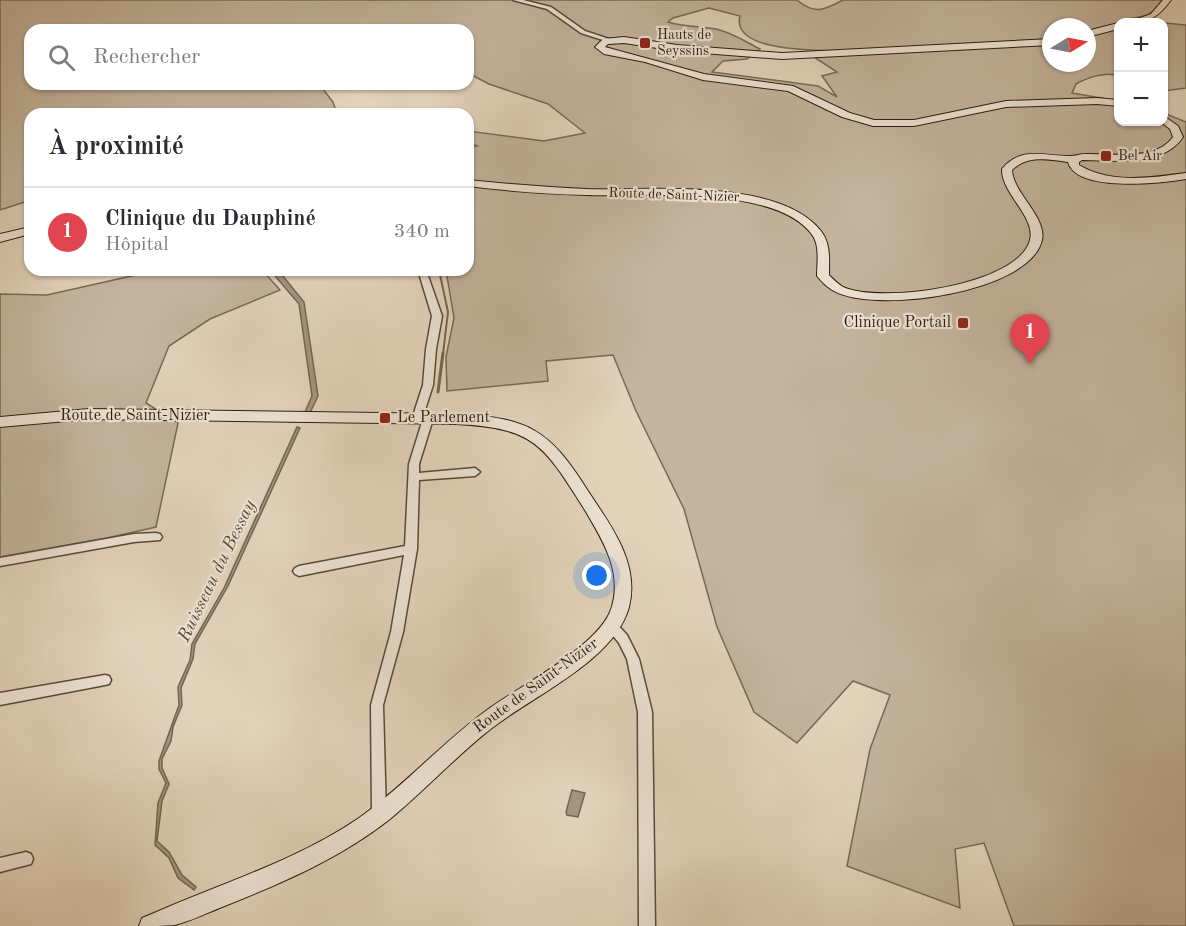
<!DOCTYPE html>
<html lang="fr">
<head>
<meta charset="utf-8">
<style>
	body { margin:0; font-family:"Old Standard TT",serif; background:#f2f2f3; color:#2b2b33 }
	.controls { position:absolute; right:18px; top:18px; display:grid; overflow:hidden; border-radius:12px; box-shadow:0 2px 4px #0004 }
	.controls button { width:54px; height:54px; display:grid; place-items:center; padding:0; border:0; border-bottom:2px solid #e1e1e2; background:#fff; color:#2b2b33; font:30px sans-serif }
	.compass { position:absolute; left:1042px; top:18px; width:54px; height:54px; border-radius:50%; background:#fff; box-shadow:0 2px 4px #0004; rotate:80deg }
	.you { position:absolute; left:597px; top:576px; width:21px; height:21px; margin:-15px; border:4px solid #fff; border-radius:50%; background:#1a73e8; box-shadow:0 0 0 9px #1a73e833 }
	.badge { display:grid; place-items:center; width:39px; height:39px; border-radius:50%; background:#111827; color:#fff; font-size:20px; font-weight:700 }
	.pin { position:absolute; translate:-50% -50px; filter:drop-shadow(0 2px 3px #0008) }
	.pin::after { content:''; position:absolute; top:32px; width:21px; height:18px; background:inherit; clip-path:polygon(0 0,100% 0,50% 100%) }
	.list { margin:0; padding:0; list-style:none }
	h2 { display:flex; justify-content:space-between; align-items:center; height:78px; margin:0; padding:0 24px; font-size:26px }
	h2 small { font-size:20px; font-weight:400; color:#7c7c81 }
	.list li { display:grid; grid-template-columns:39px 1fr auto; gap:18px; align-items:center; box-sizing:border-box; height:90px; padding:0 24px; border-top:2px solid #e1e1e2 }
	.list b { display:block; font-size:22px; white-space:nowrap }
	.list p { margin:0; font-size:20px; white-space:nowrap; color:#7c7c81 }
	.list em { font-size:20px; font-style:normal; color:#7c7c81 }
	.icon { flex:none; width:33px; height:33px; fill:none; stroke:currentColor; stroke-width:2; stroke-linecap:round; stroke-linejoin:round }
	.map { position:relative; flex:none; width:1186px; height:926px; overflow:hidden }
	.search { position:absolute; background:#fff; box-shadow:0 2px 4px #0004; left:24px; top:24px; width:450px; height:66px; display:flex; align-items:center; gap:15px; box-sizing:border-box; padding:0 21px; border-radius:18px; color:#7c7c81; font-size:22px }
	.panel { position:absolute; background:#fff; box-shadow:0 2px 4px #0004; left:24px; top:108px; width:450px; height:168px; border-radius:18px }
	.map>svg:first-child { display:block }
	.green { fill:#c4b49d; stroke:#776955; stroke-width:1.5; fill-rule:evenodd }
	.water { fill:#a49580; stroke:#736552; stroke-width:1.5 }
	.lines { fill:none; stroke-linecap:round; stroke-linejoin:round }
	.stream-far1 { stroke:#736552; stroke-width:2 }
	.stream { stroke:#736552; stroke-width:3 }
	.minor-casing { stroke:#584b38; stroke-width:3 }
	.secondary-casing { stroke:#2a1e0d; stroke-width:2 }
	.minor { fill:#ede2d3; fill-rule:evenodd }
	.secondary { fill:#ede2d3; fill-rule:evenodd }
	.poi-dot { fill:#8f2418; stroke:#ede2d3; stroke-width:2 }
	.labels { text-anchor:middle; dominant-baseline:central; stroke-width:4.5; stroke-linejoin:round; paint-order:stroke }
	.far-poi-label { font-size:14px; fill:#2a1e0d; stroke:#ede2d3; text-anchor:start }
	.far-street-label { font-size:14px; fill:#2a1e0d; stroke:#ede2d3 }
	.poi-label { font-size:16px; fill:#2a1e0d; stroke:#ede2d3; text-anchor:end }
	.street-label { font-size:16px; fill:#2a1e0d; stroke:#ede2d3 }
	.water-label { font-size:18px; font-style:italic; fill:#554835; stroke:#ede2d3 }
</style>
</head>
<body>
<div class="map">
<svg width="1186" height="926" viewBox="0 0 1186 926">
	<rect width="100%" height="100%" fill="#e3d3bb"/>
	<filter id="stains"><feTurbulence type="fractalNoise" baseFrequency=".00333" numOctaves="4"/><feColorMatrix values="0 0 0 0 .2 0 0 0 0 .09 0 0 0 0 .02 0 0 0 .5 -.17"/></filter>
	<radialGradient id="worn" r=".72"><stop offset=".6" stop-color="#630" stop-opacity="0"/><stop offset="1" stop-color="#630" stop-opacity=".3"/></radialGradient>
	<!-- green -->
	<g class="green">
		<path d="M0,0H797C815,15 824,10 843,0H1162C1152,16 1145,17 1127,19L1161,22H1118V76C1107,71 1086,78 1076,84L1072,93L1118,101V122H1164V113L1186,122V926H1014L984,843L955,849L960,908L847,866L870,749L890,695L853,681L797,743L754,712L717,627L684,509L636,411L613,355L546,361L548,381L447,391L446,357L454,318L446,270H468V148L477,146L468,142V131L544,141L585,133L548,104L489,84L468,73V30H30V84H319L333,102L336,111L334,114H30V204L28,201L0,210ZM709,8L740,16C730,54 826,50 848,51L849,55L814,57L837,72L822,76L837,97L818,86L712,72L723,61L747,59L760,49C746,42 733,33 716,29C700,26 684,27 668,22L673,18ZM1051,27H1087V63H1051Z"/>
		<path d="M1164,23L1186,25V88L1164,91Z"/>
		<path d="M158,270H262L280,290L210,319L169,346L146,403L178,423L156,527L107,538L0,557V294L47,295Z"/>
	</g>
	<!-- water -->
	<g class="water">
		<path d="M270,270H278L304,302L318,396L310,413L305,412L312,396L299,304Z"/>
		<path d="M297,427L300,428L228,586L195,644L193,659L181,688L182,705L173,727L171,741L162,759V768L169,784L162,801L157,841L169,852L182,875L196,887L194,890L178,878L169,858L155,845L158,803L166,783L159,769V761L179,705L178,687L190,660L192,644L224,588Z"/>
		<path d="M572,790L585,793L578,817L567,815L566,812Z"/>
	</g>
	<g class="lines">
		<!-- stream-far1 -->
		<path class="stream-far1" d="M439,270L448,312L443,354"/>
		<!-- stream -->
		<path class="stream" d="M438,392L443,353"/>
		<defs>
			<g id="minor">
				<path d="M513,0H523L551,7L585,31L612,40L609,42L581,33L547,9Z"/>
				<path d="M418,270H426L442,316L436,349L433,385L422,419L417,422L412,419L423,385L426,349L432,316Z"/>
				<path d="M428,416L433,419L419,464V473L475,468L480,472L475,476L419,480L417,549L403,632L383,705L386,814L384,819L379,821L374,819L372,814L371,705L391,632L404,555L299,576L295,574L293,571L295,568L299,566L405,546L409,464L423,419Z"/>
				<path d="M156,533L160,534L162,537L160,540L134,542L0,566V558L134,534Z"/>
				<path d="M611,621L615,622L627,635L639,659L652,712L655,926H639L638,712L627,659L619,643L605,626L607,622Z"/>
				<path d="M105,675L109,676L111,680L109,684L105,685L0,705V693Z"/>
				<path d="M26,852L31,854L33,859L31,864L0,872V858Z"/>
			</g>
			<g id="secondary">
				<path d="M1163,0H1171C1159,16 1149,24 1129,22L1151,14Z"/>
				<path d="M1118,23V29L1087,37V31Z"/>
				<path d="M624,37L677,45L782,53L1051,39V45L782,59L677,51L624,43L608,44L605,47L704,74L793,86L850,113L874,120H914L1006,101L1097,98L1118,100V106L1097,104L1006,107L914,126H873L842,117L788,91L703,80L645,62L604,54L595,47L603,39Z"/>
				<path d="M1164,116L1178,126L1183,137C1162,168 1115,160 1082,160L1079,162V165C1111,184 1150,178 1186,173V179C1163,183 1076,193 1068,162C1049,159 1027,155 1012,170C1013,193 1047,217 1042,240C1030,293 875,314 834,291C828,288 821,281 817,276C817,264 820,247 813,236C778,184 642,197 586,195C547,194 507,191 468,186V180C507,184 547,187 586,189C649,191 778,177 821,231C831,244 829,260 829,275C833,279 838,284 843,287C880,304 1018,286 1030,240C1036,217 1001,193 1002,169C1021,145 1046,157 1071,156C1075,156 1080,154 1085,154C1111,153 1155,162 1173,137L1170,129L1161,122H1164Z"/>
				<path d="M30,227V234L0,242V234Z"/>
				<path d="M89,409L456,414C529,418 549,429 588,491C611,526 640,563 629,607C615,660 533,696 492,728C456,756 425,790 390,819C341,858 280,884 222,907C207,913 191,921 175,925C165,926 150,926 139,926L142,918L154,913C222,883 296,861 359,818C407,784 446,738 494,705C526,683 595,647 610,612C625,574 602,539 583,507C543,444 534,428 456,424L89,419L0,427V417Z"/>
			</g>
		</defs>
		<!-- minor casing -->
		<use href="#minor" class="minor-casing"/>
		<!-- secondary casing -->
		<use href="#secondary" class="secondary-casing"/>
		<!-- minor -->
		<use href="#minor" class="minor"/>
		<!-- secondary -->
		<use href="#secondary" class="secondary"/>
	</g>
	<!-- markers -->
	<g class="poi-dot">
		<rect x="639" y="37" width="12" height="12" rx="3"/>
		<rect x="1100" y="150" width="12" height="12" rx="3"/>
		<rect x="957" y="317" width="12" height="12" rx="3"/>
		<rect x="379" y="412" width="12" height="12" rx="3"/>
	</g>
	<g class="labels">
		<!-- far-poi labels -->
		<g class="far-poi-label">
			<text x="657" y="35">Hauts de<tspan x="657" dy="16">Seyssins</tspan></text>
			<text x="1118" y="156">Bel Air</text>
		</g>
		<!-- far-street labels -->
		<g class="far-street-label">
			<text transform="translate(674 195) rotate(2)">Route de Saint-Nizier</text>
		</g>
		<!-- poi labels -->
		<g class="poi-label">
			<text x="951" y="323">Clinique Portail</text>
			<text x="397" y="418" text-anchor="start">Le Parlement</text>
		</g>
		<!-- street labels -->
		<g class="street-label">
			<text x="135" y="416">Route de Saint-Nizier</text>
			<text transform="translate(536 686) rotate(-36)">Route de Saint-Nizier</text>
		</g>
		<!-- water labels -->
		<g class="water-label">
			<text transform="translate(217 571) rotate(-64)">Ruisseau du Bessay</text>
		</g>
	</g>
	<rect width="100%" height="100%" filter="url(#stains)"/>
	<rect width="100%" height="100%" fill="url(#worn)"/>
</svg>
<div class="controls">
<button>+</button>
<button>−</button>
</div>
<svg class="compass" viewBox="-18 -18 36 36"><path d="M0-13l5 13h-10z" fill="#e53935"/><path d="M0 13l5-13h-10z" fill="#7c7c81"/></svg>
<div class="you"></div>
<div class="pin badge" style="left:1030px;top:364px;background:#e0444e">1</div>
<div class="search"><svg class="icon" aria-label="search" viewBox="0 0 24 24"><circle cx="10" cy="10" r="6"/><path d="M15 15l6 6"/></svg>Rechercher</div>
<section class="panel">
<h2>À proximité<small></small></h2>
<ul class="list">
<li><span class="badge" style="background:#e0444e">1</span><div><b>Clinique du Dauphiné</b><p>Hôpital</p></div><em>340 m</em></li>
</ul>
</section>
</div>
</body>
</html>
